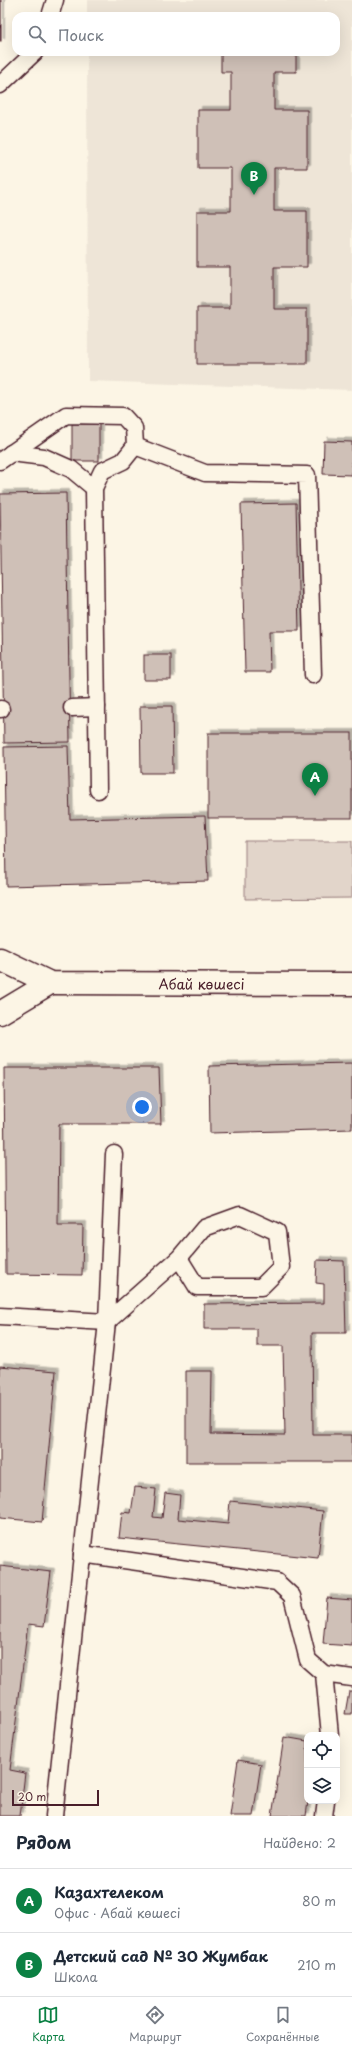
<!DOCTYPE html>
<html lang="ru">
<head>
<meta charset="utf-8">
<style>
	body { margin:0; font-family:"Playpen Sans",sans-serif; background:#f6f6f7; color:#1f2937 }
	.controls { position:absolute; right:12px; bottom:12px; display:grid; overflow:hidden; border-radius:8px; box-shadow:0 4px 16px #0002 }
	.controls button { width:36px; height:36px; display:grid; place-items:center; padding:0; border:0; border-bottom:1px solid #e0e1e3; background:#fff; color:#1f2937; font:20px sans-serif }
	.scale { position:absolute; left:12px; bottom:10px; width:87px; box-sizing:border-box; padding-left:4px; border:2px solid #4a1f2b; border-top:0; font-size:11px; line-height:14px; white-space:nowrap; color:#4a1f2b; -webkit-text-stroke:3px #fcf5e5; paint-order:stroke }
	.you { position:absolute; left:142px; top:1107px; width:14px; height:14px; margin:-10px; border:3px solid #fff; border-radius:50%; background:#1a73e8; box-shadow:0 0 0 6px #1a73e833 }
	.badge { display:grid; place-items:center; width:26px; height:26px; border-radius:50%; background:#0b8043; color:#fff; font-size:13px; font-weight:700 }
	.pin { position:absolute; translate:-50% -33px; filter:drop-shadow(0 1px 2px #0008) }
	.pin::after { content:''; position:absolute; top:21px; width:14px; height:12px; background:inherit; clip-path:polygon(0 0,100% 0,50% 100%) }
	.list { margin:0; padding:0; list-style:none }
	h2 { display:flex; justify-content:space-between; align-items:center; height:52px; margin:0; padding:0 16px; font-size:17px }
	h2 small { font-size:13px; font-weight:400; color:#747a83 }
	.list li { display:grid; grid-template-columns:26px 1fr auto; gap:12px; align-items:center; box-sizing:border-box; height:64px; padding:0 16px; border-top:1px solid #e0e1e3 }
	.list b { display:block; font-size:15px; white-space:nowrap }
	.list p { margin:0; font-size:13px; white-space:nowrap; color:#747a83 }
	.list em { font-size:13px; font-style:normal; color:#747a83 }
	.icon { flex:none; width:22px; height:22px; fill:none; stroke:currentColor; stroke-width:2; stroke-linecap:round; stroke-linejoin:round }
	.map { position:relative; flex:none; width:352px; height:1816px; overflow:hidden }
	.search { position:absolute; background:#fff; box-shadow:0 4px 16px #0002; left:12px; right:12px; top:12px; height:44px; display:flex; align-items:center; gap:10px; box-sizing:border-box; padding:0 14px; border-radius:12px; color:#747a83; font-size:15px }
	.sheet { height:180px; background:#fff }
	nav { display:flex; justify-content:space-around; align-items:center; box-sizing:border-box; height:56px; border-top:1px solid #e0e1e3; background:#fff; font-size:11px; color:#747a83 }
	nav a { display:grid; justify-items:center; gap:2px }
	nav .on { color:#0b8043 }
	.map>svg:first-child { display:block }
	.built { fill:#eee5d7 }
	.green { fill:#e2d5ca; stroke:#967a7a }
	.building { fill:#cfc0b7; stroke:#4a1f2b; filter:url(#shadow) }
	.lines { fill:none; stroke-linecap:round; stroke-linejoin:round }
	.lane-casing { stroke:#4a1f2b; stroke-width:19 }
	.primary-casing { stroke:#4a1f2b; stroke-width:25 }
	.lane { stroke:#fcf5e5; stroke-width:16 }
	.primary { stroke:#fcf5e5; stroke-width:22 }
	.labels { text-anchor:middle; dominant-baseline:central; stroke-width:3.5; stroke-linejoin:round; paint-order:stroke }
	.street-label { font-size:14px; fill:#4a1f2b; stroke:#fcf5e5 }
</style>
</head>
<body>
<div class="map">
<svg width="352" height="1816" viewBox="0 0 352 1816">
	<defs>
		<filter id="shadow"><feDropShadow dx="3.5" dy="-3.5" stdDeviation="0" flood-color="#0004"/></filter>
	</defs>
	<rect width="100%" height="100%" fill="#fcf5e5"/>
	<filter id="ink" filterUnits="userSpaceOnUse"><feTurbulence type="fractalNoise" baseFrequency=".025" numOctaves="2"/><feDisplacementMap in="SourceGraphic" scale="8" xChannelSelector="R" yChannelSelector="G"/><feConvolveMatrix kernelMatrix="1 2 1 2 8 2 1 2 1" color-interpolation-filters="sRGB"/></filter>
	<g filter="url(#ink)">
		<!-- built -->
		<path class="built" d="M87,0H352V390L88,381L87,52H336V16H87Z"/>
		<!-- green -->
		<path class="green" d="M245,841H352V898L245,899Z"/>
		<!-- building -->
		<g class="building">
			<rect x="0" y="0" width="1" height="41"/>
			<path d="M221,52H296V72H274V110H307V168H274V211H307V267H274V309H307V364H197V308H230V267H197V211H231V168H198V110H231V72H221Z"/>
			<rect x="72" y="424" width="27" height="37"/>
			<path d="M324,441L352,442V475L323,474Z"/>
			<path d="M66,493L70,742L4,743L0,494Z"/>
			<path d="M296,503L299,631H269L270,672H245L241,504Z"/>
			<rect x="144" y="655" width="27" height="25"/>
			<path d="M140,706H172L173,773H141Z"/>
			<rect x="208" y="733" width="144" height="85"/>
			<path d="M68,746L70,819L205,816L208,881L6,886L4,747Z"/>
			<path d="M352,1063V1129L210,1133L209,1066Z"/>
			<path d="M4,1068H159L161,1124H59L58,1225H83L82,1275L6,1274Z"/>
			<path d="M317,1260L344,1261L346,1333H312L313,1435H352V1462H186V1371H212L211,1434L285,1435L283,1346H257V1329H204V1304L324,1303V1284L316,1283Z"/>
			<path d="M0,1366L56,1371L42,1522L0,1518Z"/>
			<path d="M135,1487L156,1489L153,1517L162,1518L165,1493L180,1495L178,1519L228,1524L230,1501L323,1511L318,1558L119,1538L122,1512L131,1513Z"/>
			<path d="M0,1566L51,1572L44,1626L28,1624L10,1770L25,1773L20,1816H0Z"/>
			<path d="M327,1598L352,1600V1646L323,1644Z"/>
			<path d="M349,1691H352V1714H345Z"/>
			<path d="M284,1737L307,1741L308,1801L306,1816H272Z"/>
			<path d="M238,1760L261,1764L253,1816H230Z"/>
		</g>
		<g class="lines">
			<defs>
				<g id="lane">
					<path d="M50,16L55,0"/>
					<path d="M0,85L35,52"/>
					<path d="M135,446L205,473L307,475L313,675"/>
					<path d="M11,453L44,457L71,469L94,488"/>
					<path d="M0,461L66,415L123,416L134,428L135,446L123,461L102,471L94,488L98,790"/>
					<path d="M72,708L97,707"/>
					<path d="M0,709H1"/>
					<path d="M0,1316L107,1322L114,1154"/>
					<path d="M82,1554L277,1582L292,1596L308,1660L324,1674L352,1678"/>
					<path d="M324,1674L330,1735"/>
					<path d="M54,1816L107,1322L179,1258L204,1228L240,1215L277,1232L281,1267L261,1287H197L179,1258"/>
					<path d="M324,1816L326,1801"/>
				</g>
				<g id="primary">
					<path id="s1" d="M0,959L50,983L352,984"/>
					<path d="M0,1013L50,983"/>
				</g>
			</defs>
			<!-- lane casing -->
			<use href="#lane" class="lane-casing"/>
			<!-- primary casing -->
			<use href="#primary" class="primary-casing"/>
			<!-- lane -->
			<use href="#lane" class="lane"/>
			<!-- primary -->
			<use href="#primary" class="primary"/>
		</g>
	</g>
	<g class="labels">
		<!-- street labels -->
		<g class="street-label">
			<text stroke="none"><textPath href="#s1" startOffset="207">Абай көшесі</textPath></text>
		</g>
	</g>
</svg>
<div class="controls">
<button><svg class="icon" aria-label="locate" viewBox="0 0 24 24"><circle cx="12" cy="12" r="6"/><path d="M12 2v4M12 18v4M2 12h4M18 12h4"/></svg></button>
<button><svg class="icon" aria-label="layers" viewBox="0 0 24 24"><path d="M12 4l9 5-9 5-9-5zM3 14l9 5 9-5"/></svg></button>
</div>
<div class="scale">20 m</div>
<div class="you"></div>
<div class="pin badge" style="left:315px;top:796px">A</div>
<div class="pin badge" style="left:254px;top:195px">B</div>
<div class="search"><svg class="icon" aria-label="search" viewBox="0 0 24 24"><circle cx="10" cy="10" r="6"/><path d="M15 15l6 6"/></svg>Поиск</div>
</div>
<section class="sheet">
<h2>Рядом<small>Найдено: 2</small></h2>
<ul class="list">
<li><span class="badge">A</span><div><b>Казахтелеком</b><p>Офис · Абай көшесі</p></div><em>80 m</em></li>
<li><span class="badge">B</span><div><b>Детский сад № 30 Жумбак</b><p>Школа</p></div><em>210 m</em></li>
</ul>
</section>
<nav>
<a class="on"><svg class="icon" aria-label="map" viewBox="0 0 24 24"><path d="M3 6l6-2 6 2 6-2v14l-6 2-6-2-6 2zM9 4v14M15 6v14"/></svg>Карта</a>
<a><svg class="icon" aria-label="directions" viewBox="0 0 24 24"><path d="M12 3l9 9-9 9-9-9zM9 14v-3h6M13 9l2 2-2 2"/></svg>Маршрут</a>
<a><svg class="icon" aria-label="saved" viewBox="0 0 24 24"><path d="M7 4h10v16l-5-4-5 4z"/></svg>Сохранённые</a>
</nav>
</body>
</html>
